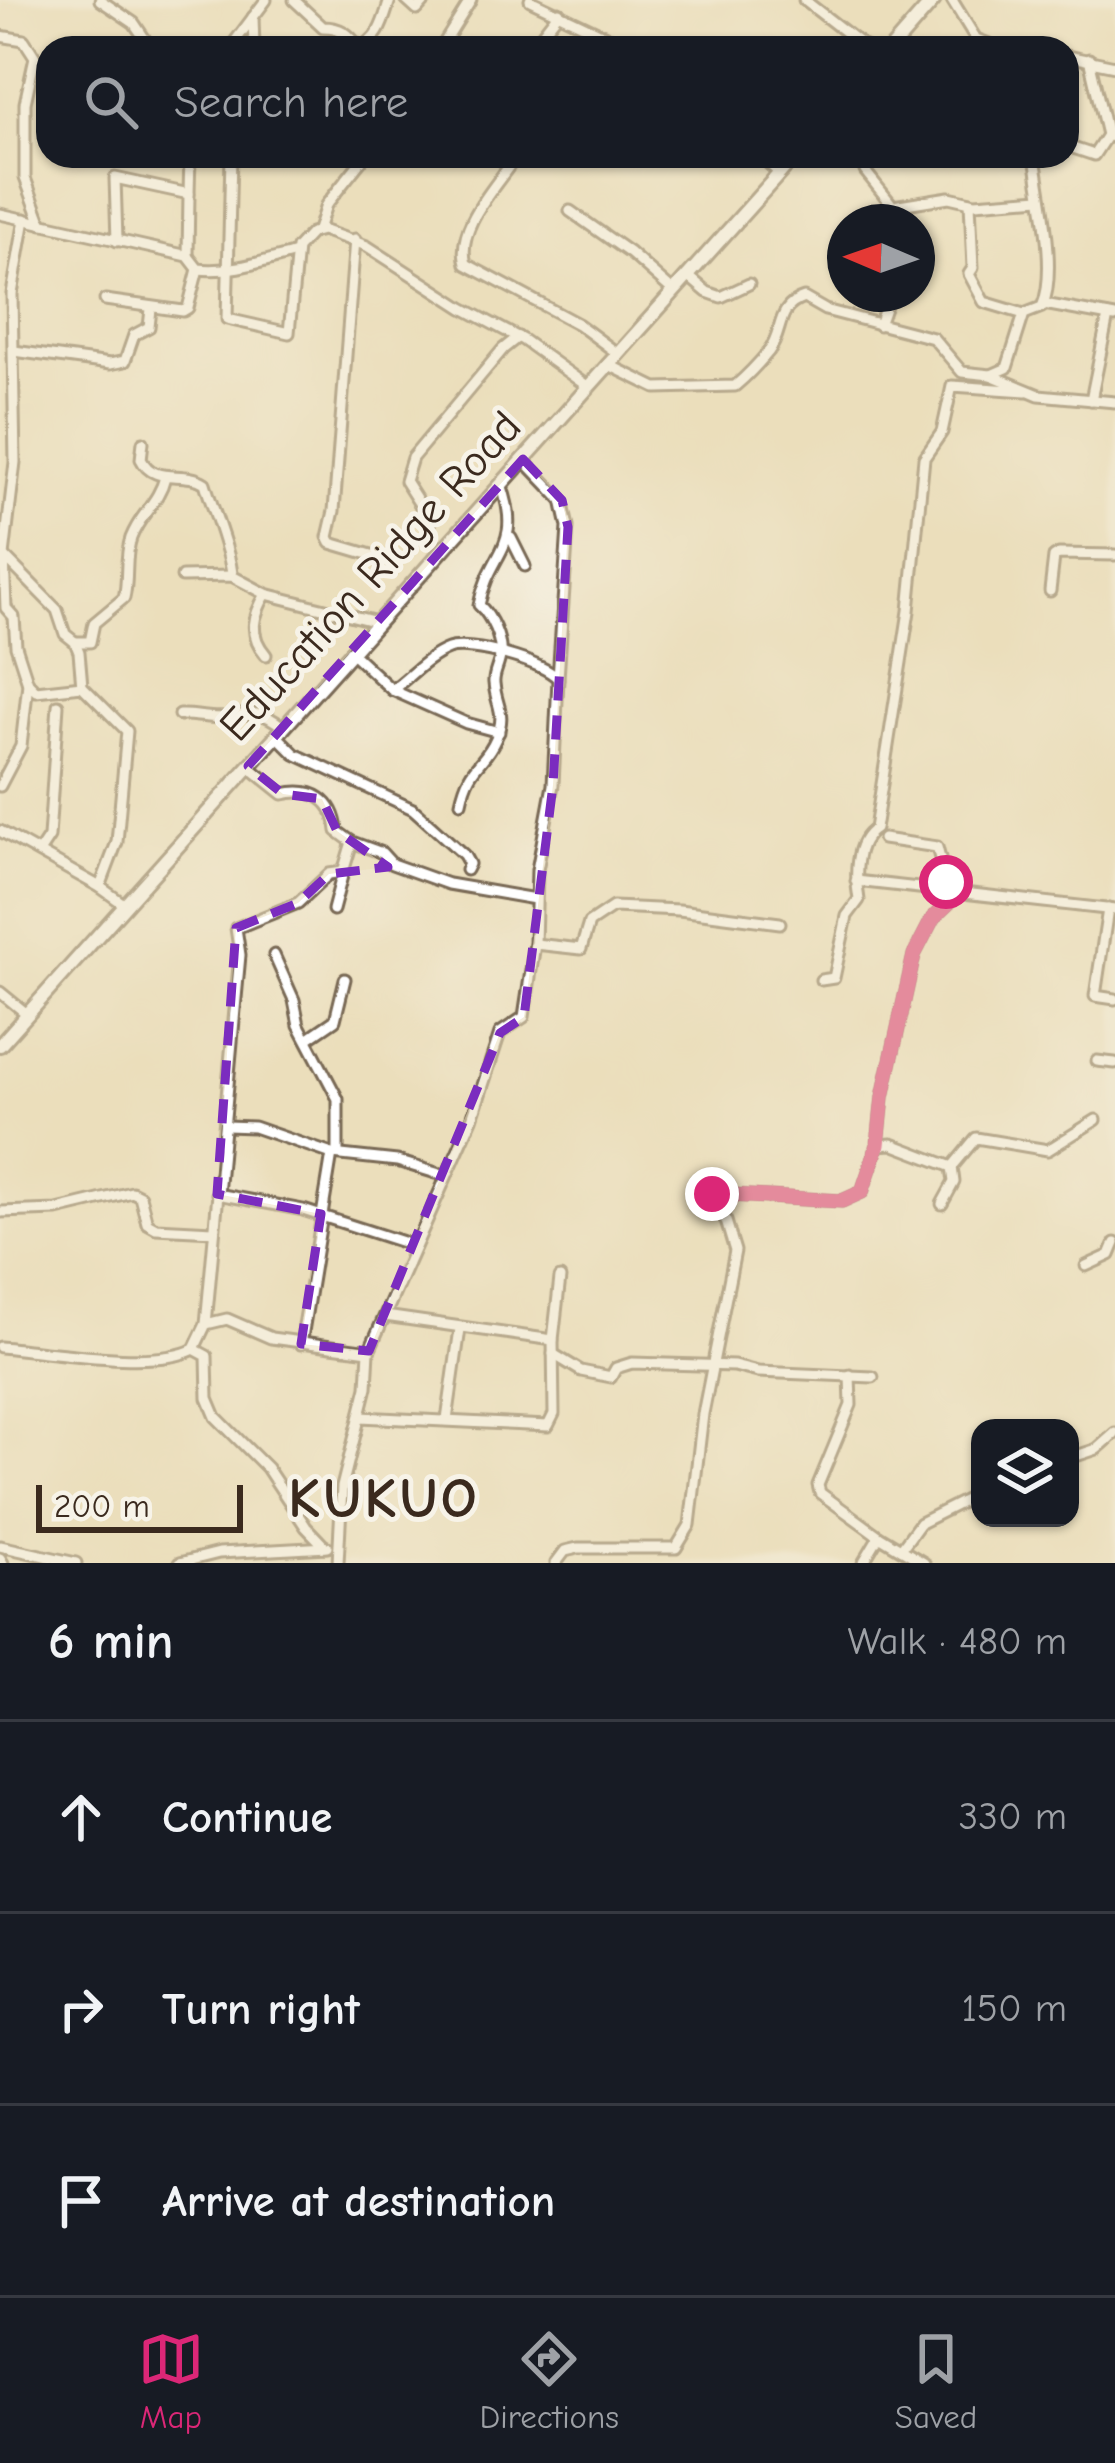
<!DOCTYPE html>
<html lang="en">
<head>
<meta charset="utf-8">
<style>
	body { margin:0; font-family:"Comic Neue",sans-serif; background:#242831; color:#f1f3f6 }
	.controls { position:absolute; right:36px; bottom:36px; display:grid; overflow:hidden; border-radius:24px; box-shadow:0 3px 9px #0004 }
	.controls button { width:108px; height:108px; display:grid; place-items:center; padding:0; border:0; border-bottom:3px solid #363941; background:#171b24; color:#f1f3f6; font:60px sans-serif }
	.compass { position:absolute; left:827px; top:204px; width:108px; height:108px; border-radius:50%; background:#171b24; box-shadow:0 3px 9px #0004; rotate:272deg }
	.scale { position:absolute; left:36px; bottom:30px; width:207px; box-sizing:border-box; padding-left:12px; border:6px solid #3b2a1e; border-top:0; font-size:33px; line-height:42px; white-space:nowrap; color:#3b2a1e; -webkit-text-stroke:9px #f7f3e8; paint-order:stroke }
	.stop { position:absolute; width:36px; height:36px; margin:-27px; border:9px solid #db2777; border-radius:50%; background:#fff }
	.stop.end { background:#db2777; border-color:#fff; box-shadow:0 3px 12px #0008 }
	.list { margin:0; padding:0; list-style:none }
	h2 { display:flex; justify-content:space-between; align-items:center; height:156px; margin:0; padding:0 48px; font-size:51px }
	h2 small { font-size:39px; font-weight:400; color:#9ea1a6 }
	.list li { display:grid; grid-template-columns:78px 1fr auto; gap:36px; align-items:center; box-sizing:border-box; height:192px; padding:0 48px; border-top:3px solid #363941 }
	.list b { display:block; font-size:45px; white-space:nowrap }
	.list em { font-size:39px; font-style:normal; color:#9ea1a6 }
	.icon { flex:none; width:66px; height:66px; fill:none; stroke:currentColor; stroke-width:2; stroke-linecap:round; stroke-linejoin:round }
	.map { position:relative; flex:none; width:1115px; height:1563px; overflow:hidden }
	.search { position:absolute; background:#171b24; box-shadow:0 3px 9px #0004; left:36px; right:36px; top:36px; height:132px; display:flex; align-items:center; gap:30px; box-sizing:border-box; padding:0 42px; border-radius:36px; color:#9ea1a6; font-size:45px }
	.sheet { height:732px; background:#171b24 }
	nav { display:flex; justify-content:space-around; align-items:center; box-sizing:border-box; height:168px; border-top:3px solid #363941; background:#171b24; font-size:33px; color:#9ea1a6 }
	nav a { display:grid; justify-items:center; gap:6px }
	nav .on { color:#db2777 }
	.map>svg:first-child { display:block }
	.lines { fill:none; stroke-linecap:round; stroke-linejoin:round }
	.minor-casing { stroke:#796955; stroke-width:15 }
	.major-casing { stroke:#796955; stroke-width:18 }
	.minor { stroke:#fff; stroke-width:9 }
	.major { stroke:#fff; stroke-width:12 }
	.route { stroke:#db2777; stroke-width:15 }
	.marked { fill:none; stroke:#7b2cbf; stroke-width:9; stroke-dasharray:24 15; stroke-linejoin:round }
	.labels { text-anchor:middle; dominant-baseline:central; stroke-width:10; stroke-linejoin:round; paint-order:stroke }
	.street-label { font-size:45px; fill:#3b2a1e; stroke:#f7f3e8 }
	.district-label { font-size:57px; font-weight:bold; letter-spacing:3px; fill:#3b2a1e; stroke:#f7f3e8 }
</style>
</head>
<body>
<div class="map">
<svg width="1115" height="1563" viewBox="0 0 1115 1563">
	<rect width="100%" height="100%" fill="#f7f3e8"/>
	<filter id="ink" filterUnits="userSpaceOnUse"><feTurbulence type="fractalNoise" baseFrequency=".00833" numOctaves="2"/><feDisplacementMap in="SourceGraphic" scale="24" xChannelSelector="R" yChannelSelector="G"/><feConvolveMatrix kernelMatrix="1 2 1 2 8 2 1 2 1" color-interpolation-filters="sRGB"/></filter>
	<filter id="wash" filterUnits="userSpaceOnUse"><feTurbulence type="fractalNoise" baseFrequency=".004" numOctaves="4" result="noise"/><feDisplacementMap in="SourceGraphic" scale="48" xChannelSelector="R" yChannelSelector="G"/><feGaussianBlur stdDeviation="2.7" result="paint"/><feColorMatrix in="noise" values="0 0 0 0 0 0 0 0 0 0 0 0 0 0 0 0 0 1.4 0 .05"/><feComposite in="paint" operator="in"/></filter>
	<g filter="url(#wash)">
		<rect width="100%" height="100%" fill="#ebdebb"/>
	</g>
	<g filter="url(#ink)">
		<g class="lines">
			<defs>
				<g id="minor">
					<path d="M100,0L134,23L151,48"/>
					<path d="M294,0L323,27C341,27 349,34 359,47"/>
					<path d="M406,0L417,10L426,0"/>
					<path d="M530,0L631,48"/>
					<path d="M804,0L866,48"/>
					<path d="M952,0L976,39L1000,48"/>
					<path d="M253,17L254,48"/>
					<path d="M0,36L24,40L35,57L25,103V178L42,224"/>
					<path d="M230,48L266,0"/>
					<path d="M359,48C380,39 383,21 390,0"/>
					<path d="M441,48L471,0"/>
					<path d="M531,48L559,12"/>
					<path d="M1067,56L1115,66"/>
					<path d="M1089,59L1107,135"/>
					<path d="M1067,146L1094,155L1107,135L1115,138"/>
					<path d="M231,156L227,319L289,333L297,248L311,233L322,230L367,246L463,308L523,340L587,386"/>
					<path d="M516,156C497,186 455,226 466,264L578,324L617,353"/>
					<path d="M760,156L779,173"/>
					<path d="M867,156L865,171L893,206L897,222"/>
					<path d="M189,194L190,156"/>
					<path d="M970,202L973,268L969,274L984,302L1024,314"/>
					<path d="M893,206L949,197L975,203L1041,198"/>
					<path d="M570,211L630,253L673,291"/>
					<path d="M0,214L188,256L198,269C230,273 264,261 296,253"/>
					<path d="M318,230L326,205L365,156"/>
					<path d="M355,239L334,511L328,537L331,543L392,561"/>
					<path d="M117,241L115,178L189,194L188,256"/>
					<path d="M687,275L707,292L721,297L749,284"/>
					<path d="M105,300L183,311L188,308L198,269"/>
					<path d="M1044,304L1115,317"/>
					<path d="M879,325L890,294"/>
					<path d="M14,351L110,364L125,361L134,335L149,327L151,309"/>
					<path d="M607,364L656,388L735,386C747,376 759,363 769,351C784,332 775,307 804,298L825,310L933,338L962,372L991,375L1039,395L1115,402"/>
					<path d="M991,375L1007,368L1024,314L1042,307C1058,271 1040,196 1035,156"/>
					<path d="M1091,400L1108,316"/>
					<path d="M143,442L141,459C154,486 183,469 205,483C212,507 232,557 232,576"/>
					<path d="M523,459L562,500L568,527L558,679"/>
					<path d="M431,522L405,481L412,458L503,349L518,337"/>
					<path d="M511,538L525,566"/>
					<path d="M4,556L57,610L65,634L75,642L79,652L82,686L127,731L117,842L100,887"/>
					<path d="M182,577L232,576L266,594L377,622"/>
					<path d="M1050,591L1054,557L1059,554L1115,555"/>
					<path d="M75,642H90L94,623L124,598C129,578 124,558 131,538C140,514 159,502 165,477"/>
					<path d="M350,651L392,690C410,677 427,657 448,649C469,641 545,662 558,679L553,785L537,870L535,944L524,1017L500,1033L472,1119L369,1351"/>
					<path d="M266,655C248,634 253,616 266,594"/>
					<path d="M28,683L36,691L82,686"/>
					<path d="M392,690L466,723L499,732"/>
					<path d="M179,715C195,714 213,720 229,717C255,713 260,709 283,727"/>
					<path d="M276,735L295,754L413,809L464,855L469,864L466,870"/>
					<path d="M248,766L283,794C314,787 334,800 337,831L352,842L382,853L392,864L448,884L535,899"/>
					<path d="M0,786L21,746L28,683L16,646L14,617L6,608L4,556L15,462L12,294L25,219"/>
					<path d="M461,802C469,763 484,766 496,738C507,712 496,707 494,683C493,674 499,666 500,656C502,639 491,616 479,605C490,550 524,548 501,484"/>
					<path d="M0,831L100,887L125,905"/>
					<path d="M883,839L937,847L946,882L955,890"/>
					<path d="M39,852L49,837L58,705"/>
					<path d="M856,881L1115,910"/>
					<path d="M1108,909L1095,996L1115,999"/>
					<path d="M333,910L343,872"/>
					<path d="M535,944L581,949L589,923L613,907L679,910L780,923"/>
					<path d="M274,955L294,1000L299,1025L338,1099V1154"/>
					<path d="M821,980L834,978L847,916L859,900C855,877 854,842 875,829L909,611L924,458L942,432L952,386L1026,391"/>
					<path d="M0,992L27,1014"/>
					<path d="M307,1039L335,1020L345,979"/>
					<path d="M1097,1061L1115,1063"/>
					<path d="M226,1126L254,1127L332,1154L397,1161L446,1176"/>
					<path d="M878,1145L892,1144L952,1167L976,1138L1048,1150L1096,1120"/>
					<path d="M217,1194L303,1210L415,1246"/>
					<path d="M712,1194L842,1201L862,1192L878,1145L883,1097L914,955L933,918L959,893"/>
					<path d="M942,1204L954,1182L952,1167"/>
					<path d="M0,1212L57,1210L132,1192L140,1196L147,1223L156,1228L213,1231"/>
					<path d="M1086,1266L1110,1255L1115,1243"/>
					<path d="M385,1316L553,1340"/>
					<path d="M206,1324L240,955L236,928L298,903L329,874L343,872L352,842"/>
					<path d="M301,1344L332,1154"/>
					<path d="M0,1347C46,1351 156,1370 194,1349L206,1324L227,1319L271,1338L369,1351L367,1387L342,1487L338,1563"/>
					<path d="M194,1349L207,1356L208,1398L216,1417L267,1468L306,1527L325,1547"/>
					<path d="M553,1354L581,1371L611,1377L616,1368L632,1363L734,1366L758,1372L873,1377"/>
					<path d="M850,1375L851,1405L818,1485L820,1493L879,1536L924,1563"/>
					<path d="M360,1417L548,1426L554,1414L553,1340L560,1278"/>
					<path d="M447,1420L460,1329"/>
					<path d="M1070,1458L1097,1449L1115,1433"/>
					<path d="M0,1546L76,1563"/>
					<path d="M901,1549L920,1523L980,1493"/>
					<path d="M0,1558L3,1563"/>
					<path d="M179,1563L219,1553L328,1547"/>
					<path d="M556,1563L565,1551L578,1548H676L690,1525L703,1414L735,1251L726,1221L701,1179"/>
					<path d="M863,1563L879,1536"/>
				</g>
				<g id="major">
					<path d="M892,48L934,0"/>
					<path d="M0,1045L795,156"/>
				</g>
			</defs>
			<!-- minor casing -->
			<use href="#minor" class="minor-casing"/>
			<!-- major casing -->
			<use href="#major" class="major-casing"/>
			<!-- minor -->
			<use href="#minor" class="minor"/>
			<!-- major -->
			<use href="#major" class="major"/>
		</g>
	</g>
	<g class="lines" filter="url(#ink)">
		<!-- route -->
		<path class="route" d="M712,1194L842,1201L862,1192L878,1145L883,1097L914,955L933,918L959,893L946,882"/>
	</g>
	<!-- marked area -->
	<path d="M0 0H1115V1563H0ZM523,459L562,500L568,527L553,785L524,1017L500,1033L369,1351L301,1344L321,1214L217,1194L236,928L298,903L329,874L388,867L337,831L322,799L283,794L248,766Z" fill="#ebdebb" fill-opacity=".55" fill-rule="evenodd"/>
	<path class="marked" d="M523,459L562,500L568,527L553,785L524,1017L500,1033L369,1351L301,1344L321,1214L217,1194L236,928L298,903L329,874L388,867L337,831L322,799L283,794L248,766Z"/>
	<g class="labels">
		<!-- street labels -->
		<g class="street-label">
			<text transform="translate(370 576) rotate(-48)">Education Ridge Road</text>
		</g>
		<!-- district labels -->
		<g class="district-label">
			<text x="384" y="1498">KUKUO</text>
		</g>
	</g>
</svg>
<div class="controls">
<button><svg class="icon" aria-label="layers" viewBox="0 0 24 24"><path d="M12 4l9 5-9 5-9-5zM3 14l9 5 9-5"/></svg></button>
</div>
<svg class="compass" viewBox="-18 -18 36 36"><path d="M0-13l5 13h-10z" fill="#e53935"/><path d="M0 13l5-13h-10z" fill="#9ea1a6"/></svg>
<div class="scale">200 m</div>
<div class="stop" style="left:946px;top:882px"></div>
<div class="stop end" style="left:712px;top:1194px"></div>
<div class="search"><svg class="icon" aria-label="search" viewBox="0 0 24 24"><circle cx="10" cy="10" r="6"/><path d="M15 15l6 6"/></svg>Search here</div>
</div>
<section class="sheet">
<h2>6 min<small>Walk · 480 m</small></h2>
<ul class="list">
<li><svg class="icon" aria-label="ahead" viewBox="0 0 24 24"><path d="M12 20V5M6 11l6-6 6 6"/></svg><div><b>Continue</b></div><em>330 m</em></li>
<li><svg class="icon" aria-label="right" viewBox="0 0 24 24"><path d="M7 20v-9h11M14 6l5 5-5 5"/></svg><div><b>Turn right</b></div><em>150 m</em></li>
<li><svg class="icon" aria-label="arrive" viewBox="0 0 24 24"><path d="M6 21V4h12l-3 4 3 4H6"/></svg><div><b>Arrive at destination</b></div></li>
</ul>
</section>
<nav>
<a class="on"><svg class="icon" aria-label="map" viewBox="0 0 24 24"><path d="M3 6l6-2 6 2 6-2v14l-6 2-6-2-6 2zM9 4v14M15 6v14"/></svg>Map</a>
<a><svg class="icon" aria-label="directions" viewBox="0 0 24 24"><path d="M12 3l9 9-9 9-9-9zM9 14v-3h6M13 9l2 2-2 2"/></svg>Directions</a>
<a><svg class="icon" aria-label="saved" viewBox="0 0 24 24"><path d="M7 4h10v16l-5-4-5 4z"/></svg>Saved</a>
</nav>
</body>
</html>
